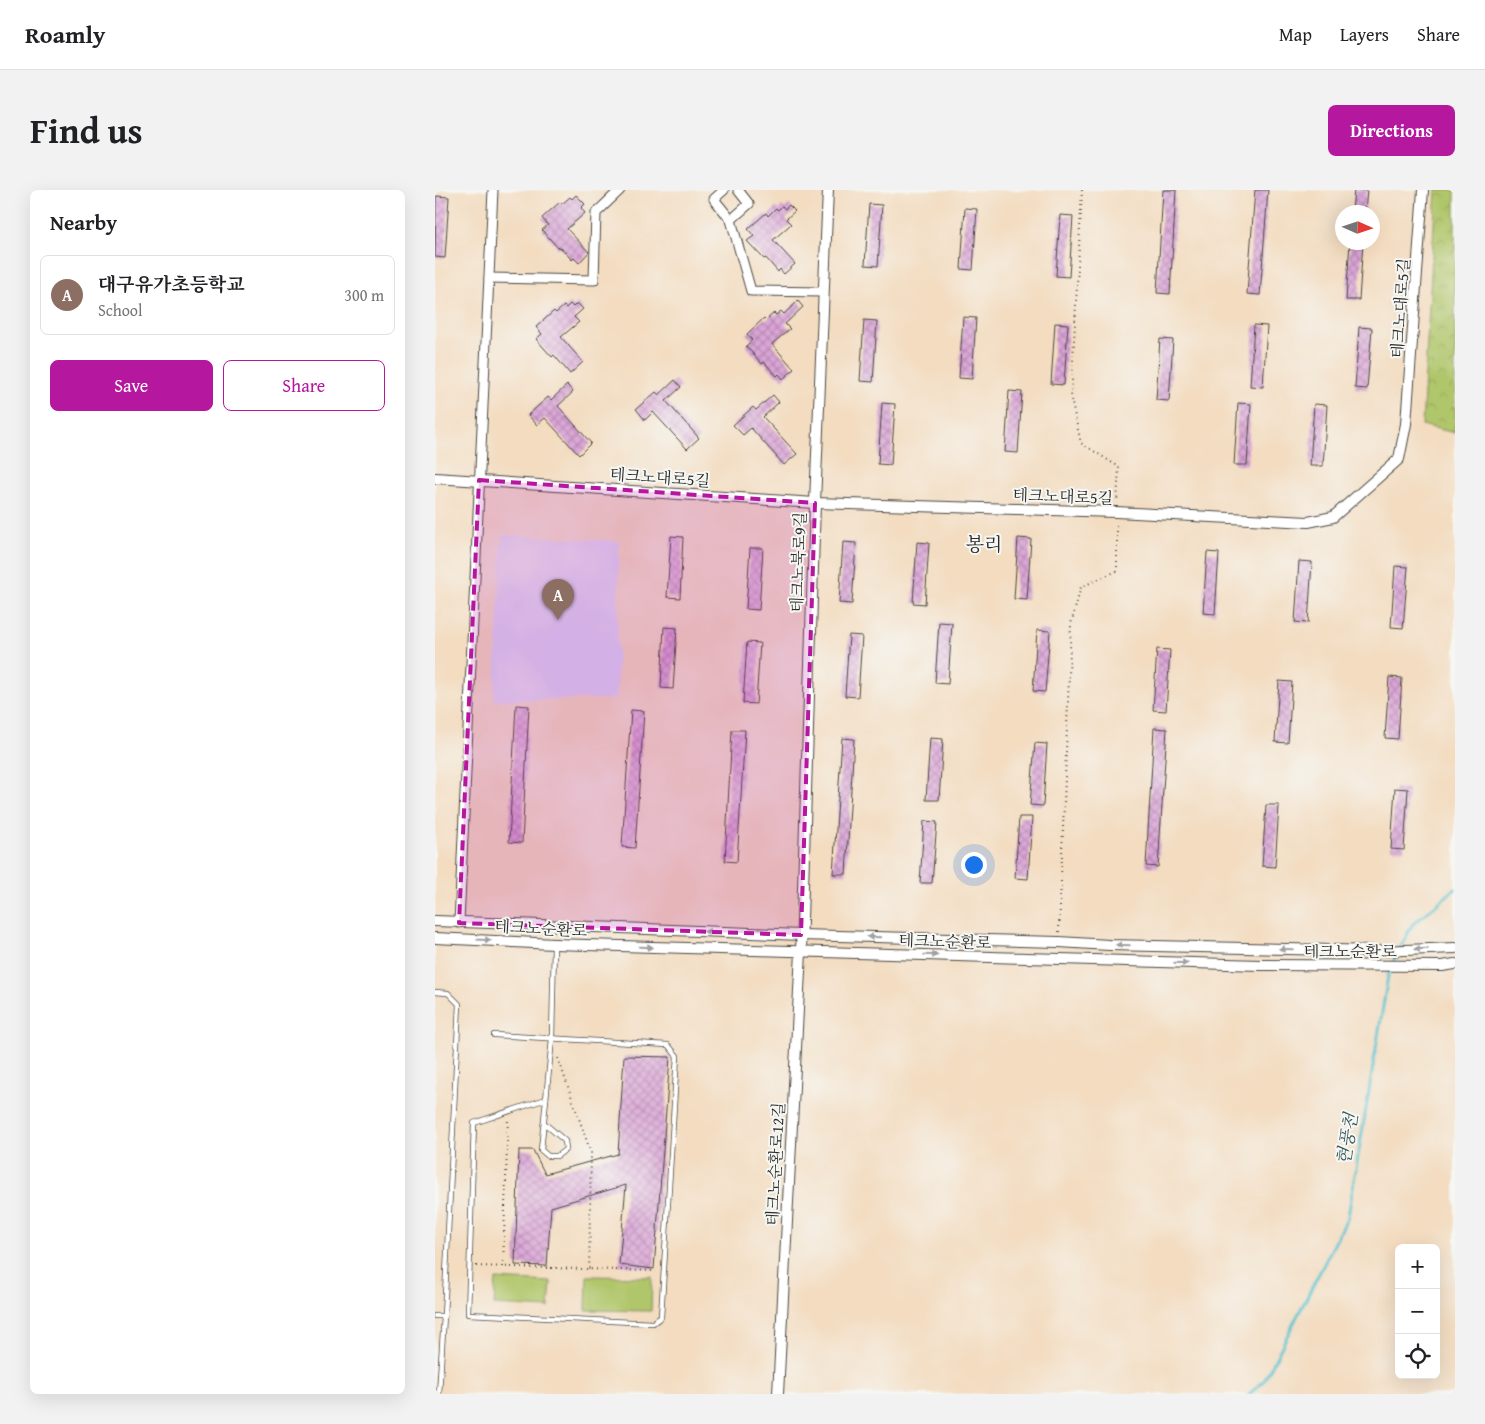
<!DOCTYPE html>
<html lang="en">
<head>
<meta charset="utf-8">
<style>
	body { margin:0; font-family:"Gentium Book Plus","Noto Serif KR",serif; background:#f2f2f2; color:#202124 }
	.controls { position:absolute; right:15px; bottom:15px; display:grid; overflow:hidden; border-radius:8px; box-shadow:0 5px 20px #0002 }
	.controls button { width:45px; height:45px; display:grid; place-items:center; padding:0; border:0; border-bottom:1px solid #e0e0e0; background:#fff; color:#202124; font:25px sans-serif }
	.compass { position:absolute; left:900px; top:15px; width:45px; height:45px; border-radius:50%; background:#fff; box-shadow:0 5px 20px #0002; rotate:93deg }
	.you { position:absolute; left:538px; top:674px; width:18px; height:18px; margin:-12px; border:4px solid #fff; border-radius:50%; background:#1a73e8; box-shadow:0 0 0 8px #1a73e833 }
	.badge { display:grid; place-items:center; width:32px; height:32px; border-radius:50%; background:#b5179e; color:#fff; font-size:16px; font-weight:700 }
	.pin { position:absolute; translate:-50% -41px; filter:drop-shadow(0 1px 2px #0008) }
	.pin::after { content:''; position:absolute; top:26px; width:18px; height:15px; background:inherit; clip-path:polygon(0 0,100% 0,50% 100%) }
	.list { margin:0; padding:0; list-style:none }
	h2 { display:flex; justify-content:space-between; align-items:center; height:65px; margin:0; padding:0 20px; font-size:21px }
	h2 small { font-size:16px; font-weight:400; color:#757577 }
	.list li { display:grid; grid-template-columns:32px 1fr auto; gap:15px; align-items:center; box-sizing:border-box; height:80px; margin:0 10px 10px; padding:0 10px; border:1px solid #e0e0e0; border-radius:8px }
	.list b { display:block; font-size:19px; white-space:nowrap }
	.list p { margin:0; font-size:16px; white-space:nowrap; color:#757577 }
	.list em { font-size:16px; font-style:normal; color:#757577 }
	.actions { display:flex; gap:10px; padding:15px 20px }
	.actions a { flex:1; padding:11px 0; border:1px solid #b5179e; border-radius:8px; text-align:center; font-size:18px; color:#b5179e }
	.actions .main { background:#b5179e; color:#fff }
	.icon { flex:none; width:28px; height:28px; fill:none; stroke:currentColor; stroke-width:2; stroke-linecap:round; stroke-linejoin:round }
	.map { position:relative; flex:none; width:1020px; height:1204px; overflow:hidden; border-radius:8px }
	header { display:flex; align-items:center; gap:30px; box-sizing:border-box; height:70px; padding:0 25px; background:#fff; border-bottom:1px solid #e0e0e0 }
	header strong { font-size:24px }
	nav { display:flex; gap:28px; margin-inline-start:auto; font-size:18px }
	.intro { display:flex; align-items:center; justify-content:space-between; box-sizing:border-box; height:120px; padding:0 30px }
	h1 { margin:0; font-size:35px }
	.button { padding:12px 22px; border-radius:8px; background:#b5179e; color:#fff; font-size:18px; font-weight:700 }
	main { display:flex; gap:30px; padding:0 30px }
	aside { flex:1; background:#fff; border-radius:8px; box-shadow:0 5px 20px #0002 }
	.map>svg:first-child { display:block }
	.built { fill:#dbd6f7 }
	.park { fill:url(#park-crowns); stroke:#6e784b }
	.garden { fill:#b0c66b; stroke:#6e784b }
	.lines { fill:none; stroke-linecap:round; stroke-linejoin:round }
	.stream { stroke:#53c0cc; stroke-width:3 }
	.building { fill:url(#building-cross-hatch) }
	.service-casing { stroke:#494641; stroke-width:6 }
	.minor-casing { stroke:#494641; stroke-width:11 }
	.tertiary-casing { stroke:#494641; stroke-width:12 }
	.path { stroke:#494641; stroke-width:2; stroke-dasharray:1 4; stroke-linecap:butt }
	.service { stroke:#fff; stroke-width:4.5 }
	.minor { stroke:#fff; stroke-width:9 }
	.tertiary { stroke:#fff; stroke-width:10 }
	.oneway { fill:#a0a0a0 }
	.marked { fill:#b5179e; fill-opacity:0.2; stroke:#b5179e; stroke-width:4; stroke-dasharray:10 6; stroke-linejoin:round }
	.labels { text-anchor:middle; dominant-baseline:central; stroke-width:4; stroke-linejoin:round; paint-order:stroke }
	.street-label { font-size:16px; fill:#2b2b2b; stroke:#f6f6f2 }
	.water-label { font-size:18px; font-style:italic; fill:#37585b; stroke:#f6f6f2 }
	.quarter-label { font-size:19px; fill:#2b2b2b; stroke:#f6f6f2 }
</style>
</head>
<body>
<header>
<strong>Roamly</strong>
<nav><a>Map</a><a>Layers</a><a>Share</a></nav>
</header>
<div class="intro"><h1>Find us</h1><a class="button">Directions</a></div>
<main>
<aside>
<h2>Nearby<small></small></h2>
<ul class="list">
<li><span class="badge" style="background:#8d6e63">A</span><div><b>대구유가초등학교</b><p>School</p></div><em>300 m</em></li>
</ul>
<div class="actions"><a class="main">Save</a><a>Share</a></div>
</aside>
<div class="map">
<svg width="1020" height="1204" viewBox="0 0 1020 1204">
	<defs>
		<pattern id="park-crowns" width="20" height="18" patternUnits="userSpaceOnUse" patternTransform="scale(1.25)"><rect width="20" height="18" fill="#b0c66b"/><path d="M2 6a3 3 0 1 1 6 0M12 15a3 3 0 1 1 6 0" fill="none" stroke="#98aa5d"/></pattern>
		<pattern id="building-cross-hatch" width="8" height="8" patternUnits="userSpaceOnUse" patternTransform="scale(1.25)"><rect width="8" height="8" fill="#dba5d7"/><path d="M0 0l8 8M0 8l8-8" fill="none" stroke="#b287af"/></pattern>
	</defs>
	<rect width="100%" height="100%" fill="#f6f6f2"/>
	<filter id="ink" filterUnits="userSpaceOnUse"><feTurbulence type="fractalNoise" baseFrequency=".02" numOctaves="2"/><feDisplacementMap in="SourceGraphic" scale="10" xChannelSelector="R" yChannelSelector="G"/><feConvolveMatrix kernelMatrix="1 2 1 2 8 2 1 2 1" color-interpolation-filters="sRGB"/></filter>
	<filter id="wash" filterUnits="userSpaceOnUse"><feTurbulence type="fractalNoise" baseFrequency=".0096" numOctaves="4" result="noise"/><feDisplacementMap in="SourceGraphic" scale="20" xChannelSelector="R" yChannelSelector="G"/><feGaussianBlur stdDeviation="1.12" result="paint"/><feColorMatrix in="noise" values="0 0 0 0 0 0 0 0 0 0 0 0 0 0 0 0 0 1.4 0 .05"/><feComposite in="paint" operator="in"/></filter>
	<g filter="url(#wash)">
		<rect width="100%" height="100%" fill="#f3dcc0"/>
		<!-- built -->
		<path class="built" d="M67,345L184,351L182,509L59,510Z"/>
		<!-- park -->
		<path class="park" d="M1001,0H1020V243L987,235Z"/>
		<!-- garden -->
		<g class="garden">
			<path d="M152,1086L217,1087L216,1121L151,1120Z"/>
			<path d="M61,1089L116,1092L114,1118L59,1115Z"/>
		</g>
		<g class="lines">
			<!-- stream -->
			<path class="stream" d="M814,1204L829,1191L913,1027L954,780L977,735L1020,699"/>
		</g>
		<g id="blocks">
			<!-- building -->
			<g class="building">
				<path d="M728,0H741L735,104L722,103Z"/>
				<path d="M820,0H833L825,105L812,104Z"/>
				<path d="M919,0H932L930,22H917Z"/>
				<path d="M141,5L150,14L146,18L150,23L132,39L154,62L144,73L139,68L137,70L125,57L123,58L107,40L113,35L107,28L125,12L127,14L135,7L137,9Z"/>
				<path d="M1,6L14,7L10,68L0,67Z"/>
				<path d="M434,14L447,15L443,76L430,75Z"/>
				<path d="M354,15L360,21L351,29L356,34L338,50L360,74L349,84L345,79L343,82L331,68L329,69L312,51L319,46L313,39L331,23L333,26L341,18L343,20L347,16L350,19Z"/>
				<path d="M530,18L542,19L538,80L526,79Z"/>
				<path d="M625,25L638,26L634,87L621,86Z"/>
				<path d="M915,52H928L924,110H911Z"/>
				<path d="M363,111L368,117L350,134L355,139L337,154L359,179L348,189L344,184L342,186L329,172L327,174L311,156L317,150L312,144L329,128L331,130L339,123L341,125L346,121L349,124Z"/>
				<path d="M142,113L148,119L139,127L144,132L126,147L148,172L135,184L119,165L117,167L101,149L107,144L101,137L119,121L121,123L129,116L131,118L135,114L138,117Z"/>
				<path d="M528,127L541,128L537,189L524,188Z"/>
				<path d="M429,130L442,131L438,192L425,191Z"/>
				<path d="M620,133L633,134L629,195L616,194Z"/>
				<path d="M819,135L832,136L828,197L815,196Z"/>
				<path d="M924,137L937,138L932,199L920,198Z"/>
				<path d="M725,149L738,150L734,211L721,210Z"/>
				<path d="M240,190L246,197L231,211L264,248L252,259L218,222L210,230L201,219L221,202L224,205Z"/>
				<path d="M132,195L138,202L123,216L156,253L144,265L110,228L102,235L93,225L113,207L116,210Z"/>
				<path d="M574,201L587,202L583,263L570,262Z"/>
				<path d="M338,205L344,212L328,227L362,264L349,275L316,238L308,245L298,235L318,217L321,220Z"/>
				<path d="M447,213L460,214L456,275L443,274Z"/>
				<path d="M803,213L816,214L812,275H799Z"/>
				<path d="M879,214L892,215L888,276H875Z"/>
				<path d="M236,346L248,347L245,408L232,407Z"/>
				<path d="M583,348L596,349L592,410L579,409Z"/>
				<path d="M408,352L421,353L417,414L404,413Z"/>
				<path d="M482,352L494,353L490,414L478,413Z"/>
				<path d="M315,358H328L324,420L311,419Z"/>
				<path d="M772,362L784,363L780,424L768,423Z"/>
				<path d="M864,371L877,372L873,433L860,432Z"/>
				<path d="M960,376L973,377L968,438L956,437Z"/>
				<path d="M504,432L517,433L513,494L500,493Z"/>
				<path d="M229,437L242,438L238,499L226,498Z"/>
				<path d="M602,440L615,441L610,502L598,501Z"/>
				<path d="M414,445L427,446L423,507L410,506Z"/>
				<path d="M312,452L325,453L321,514L308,513Z"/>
				<path d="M722,459L735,460L731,521L718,520Z"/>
				<path d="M954,487L967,488L963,549L950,548Z"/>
				<path d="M844,491L857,492L853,553L840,552Z"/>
				<path d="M81,515L94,516L87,653L74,652Z"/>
				<path d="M196,520L209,521L200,658L187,657Z"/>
				<path d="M719,538L732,539L723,677L711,676Z"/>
				<path d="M297,540H310L302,672L290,671Z"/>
				<path d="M407,548L419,549L411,684H398Z"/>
				<path d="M495,548L508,549L504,610H491Z"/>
				<path d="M600,553L612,554L608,616L595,615Z"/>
				<path d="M960,598L973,599L969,660L956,659Z"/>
				<path d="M831,615H844L840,677L827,676Z"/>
				<path d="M584,627H597L593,689L580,688Z"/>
				<path d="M489,631L502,632L497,693H485Z"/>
				<path d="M189,866L235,867L219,1079L184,1075L191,995L116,1017L112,1076L80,1075L84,960H98L110,984L183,964Z"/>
			</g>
		</g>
	</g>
	<g filter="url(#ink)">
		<use href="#blocks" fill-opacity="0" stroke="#494641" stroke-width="1"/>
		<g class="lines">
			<defs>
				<g id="service">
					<path d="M0,802L13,803L24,814L9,1126H0"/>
					<path d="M59,845L233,855L242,866L226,1127L218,1133L33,1124L39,933L111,909"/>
					<path d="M109,933L130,951L131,959L122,966H113L106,960L117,849L119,755"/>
					<path d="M4,1204L9,1126"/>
				</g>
				<g id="minor">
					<path d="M289,0L279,9L296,30L316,101L388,102"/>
					<path d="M296,30L314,14L303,0"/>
					<path d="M54,88L159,90L161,23L185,0"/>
					<path d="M24,733L58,0"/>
				</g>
				<g id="tertiary">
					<path d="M0,288L380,313L681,322L873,332L898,327L964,269L971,234L988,0"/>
					<path d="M0,731L366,745L624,752L674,755L945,761L1020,758"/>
					<path d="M0,748L119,754L825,775L1007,776L1020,774"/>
					<path d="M343,1204L366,762L380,313L393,0"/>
				</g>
			</defs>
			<!-- service casing -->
			<use href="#service" class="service-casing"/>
			<!-- minor casing -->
			<use href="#minor" class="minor-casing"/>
			<!-- tertiary casing -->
			<use href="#tertiary" class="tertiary-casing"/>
			<!-- path -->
			<g class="path">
				<path d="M647,0L636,209L646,253L684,277L682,312"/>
				<path d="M624,742L636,434L646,397L682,381V332"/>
				<path d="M123,868L156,963L154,1080"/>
				<path d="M41,1076L221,1081"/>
				<path d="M68,1077L73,929"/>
			</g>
			<!-- service -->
			<use href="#service" class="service"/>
			<!-- minor -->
			<use href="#minor" class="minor"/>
			<!-- tertiary -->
			<use href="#tertiary" class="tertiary"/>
		</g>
		<!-- one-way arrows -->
		<defs><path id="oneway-solid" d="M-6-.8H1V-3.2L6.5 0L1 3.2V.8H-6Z" transform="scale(1.25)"/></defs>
		<g class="oneway">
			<use href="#oneway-solid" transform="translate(276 742) rotate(-178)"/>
			<use href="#oneway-solid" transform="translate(439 747) rotate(-178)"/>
			<use href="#oneway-solid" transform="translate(49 750) rotate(3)"/>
			<use href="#oneway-solid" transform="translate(688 755) rotate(-179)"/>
			<use href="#oneway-solid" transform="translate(211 757) rotate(2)"/>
			<use href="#oneway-solid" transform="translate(851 759) rotate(-179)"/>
			<use href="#oneway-solid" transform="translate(986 759) rotate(178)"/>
			<use href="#oneway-solid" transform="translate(496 765) rotate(2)"/>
			<use href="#oneway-solid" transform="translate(746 773) rotate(2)"/>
		</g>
	</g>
	<!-- marked area -->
	<path class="marked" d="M44,290L380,313L366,745L24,733Z"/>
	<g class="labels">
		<!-- street labels -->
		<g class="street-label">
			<text transform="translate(965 118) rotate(-86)">테크노대로5길</text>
			<text transform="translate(225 287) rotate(4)">테크노대로5길</text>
			<text transform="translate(628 306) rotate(2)">테크노대로5길</text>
			<text transform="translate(363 372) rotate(-88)">테크노북로9길</text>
			<text transform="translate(106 738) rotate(3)">테크노순환로</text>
			<text transform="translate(510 751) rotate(2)">테크노순환로</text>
			<text x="915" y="761">테크노순환로</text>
			<text transform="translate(340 974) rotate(-87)">테크노순환로12길</text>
		</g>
		<!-- water labels -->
		<g class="water-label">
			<text transform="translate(912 949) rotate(-81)">현풍천</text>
		</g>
		<!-- quarter labels -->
		<g class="quarter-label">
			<text x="549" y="354">봉리</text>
		</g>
	</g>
</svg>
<div class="controls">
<button>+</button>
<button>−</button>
<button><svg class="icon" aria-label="locate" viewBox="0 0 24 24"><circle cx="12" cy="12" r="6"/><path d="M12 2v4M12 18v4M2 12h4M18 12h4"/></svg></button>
</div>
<svg class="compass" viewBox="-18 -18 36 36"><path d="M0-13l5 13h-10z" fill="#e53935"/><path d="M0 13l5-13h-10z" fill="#757577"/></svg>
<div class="you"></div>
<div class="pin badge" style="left:123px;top:430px;background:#8d6e63">A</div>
</div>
</main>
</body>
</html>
